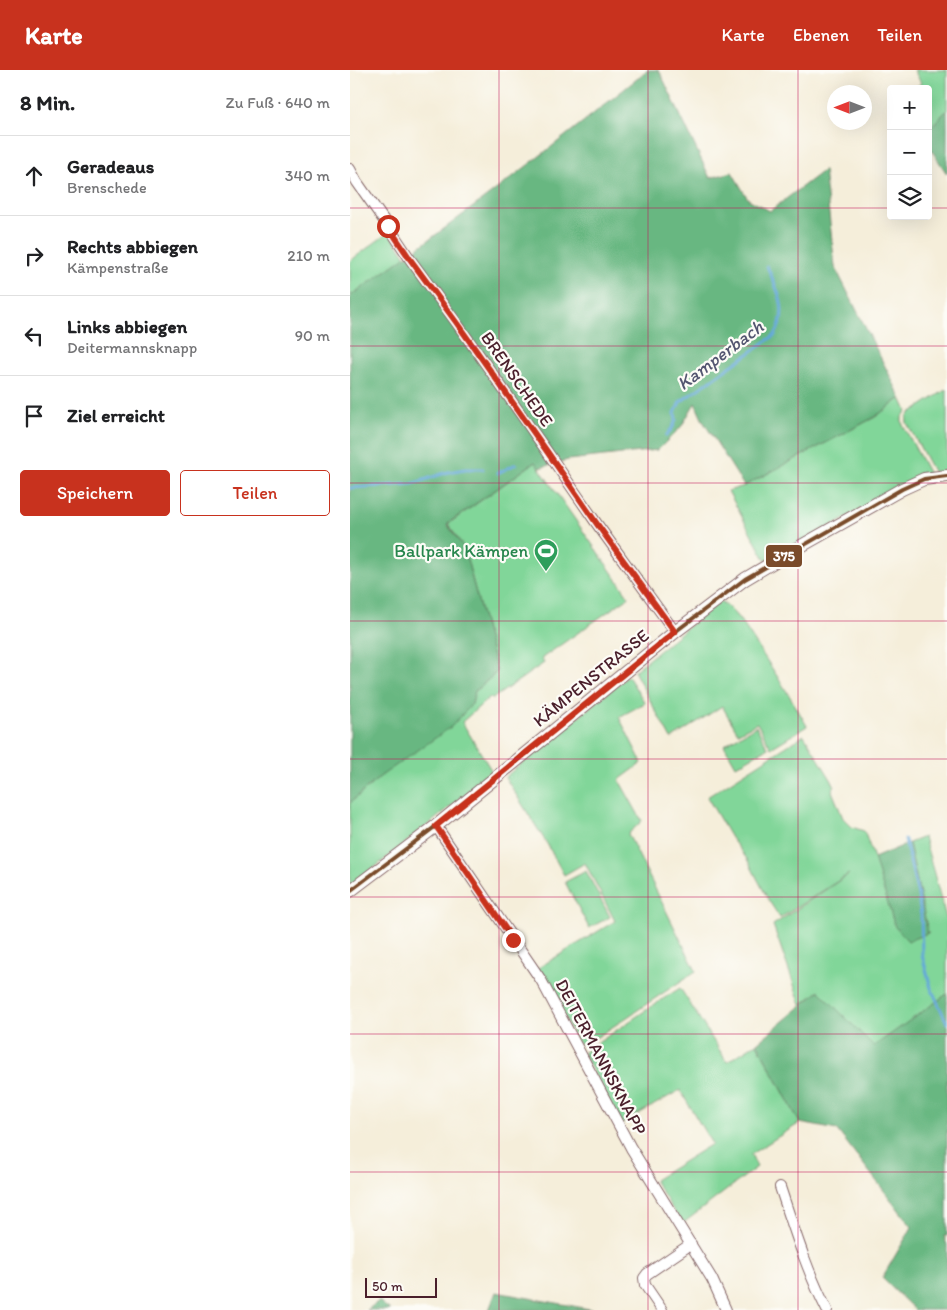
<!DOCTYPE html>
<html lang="de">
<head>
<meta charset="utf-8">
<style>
	body { margin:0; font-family:Itim,sans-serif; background:#f2f2f2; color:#202124 }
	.controls { position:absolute; right:15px; top:15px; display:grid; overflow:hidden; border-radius:5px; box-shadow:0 5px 20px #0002 }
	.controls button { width:45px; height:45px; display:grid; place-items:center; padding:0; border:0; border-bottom:1px solid #e0e0e0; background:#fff; color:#202124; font:25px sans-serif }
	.compass { position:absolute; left:477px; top:15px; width:45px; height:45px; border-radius:50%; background:#fff; box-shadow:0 5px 20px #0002; rotate:270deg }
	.scale { position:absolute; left:15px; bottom:12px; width:72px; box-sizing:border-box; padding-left:5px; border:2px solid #4a1f2b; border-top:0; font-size:14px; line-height:18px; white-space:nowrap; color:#4a1f2b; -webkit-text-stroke:4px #fdfcf7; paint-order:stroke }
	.stop { position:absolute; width:15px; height:15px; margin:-11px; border:4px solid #c8321e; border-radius:50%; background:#fff }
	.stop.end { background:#c8321e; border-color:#fff; box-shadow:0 1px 5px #0008 }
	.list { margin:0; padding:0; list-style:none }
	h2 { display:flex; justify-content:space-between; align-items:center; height:65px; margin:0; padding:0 20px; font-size:21px }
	h2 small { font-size:16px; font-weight:400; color:#757577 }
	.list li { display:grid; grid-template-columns:32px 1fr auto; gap:15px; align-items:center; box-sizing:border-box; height:80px; padding:0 20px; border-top:1px solid #e0e0e0 }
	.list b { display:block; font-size:19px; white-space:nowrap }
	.list p { margin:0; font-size:16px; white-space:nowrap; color:#757577 }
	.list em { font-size:16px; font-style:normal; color:#757577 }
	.actions { display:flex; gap:10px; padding:15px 20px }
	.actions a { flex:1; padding:11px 0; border:1px solid #c8321e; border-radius:5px; text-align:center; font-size:18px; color:#c8321e }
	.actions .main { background:#c8321e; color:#fff }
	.icon { flex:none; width:28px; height:28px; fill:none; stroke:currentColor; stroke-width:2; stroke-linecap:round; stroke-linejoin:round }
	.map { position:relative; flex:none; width:597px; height:1240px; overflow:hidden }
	header { display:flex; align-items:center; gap:30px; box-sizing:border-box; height:70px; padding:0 25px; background:#c8321e; color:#fff }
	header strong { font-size:24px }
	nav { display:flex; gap:28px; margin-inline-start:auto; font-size:18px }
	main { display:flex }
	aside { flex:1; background:#fff }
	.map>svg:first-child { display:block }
	.green { fill:#81d699; stroke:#667a62 }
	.forest { fill:#68b781; stroke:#596b56 }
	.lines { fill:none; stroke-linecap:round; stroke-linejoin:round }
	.stream { stroke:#63a8d9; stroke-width:3 }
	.minor-casing { stroke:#866768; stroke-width:12 }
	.tertiary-casing { stroke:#866768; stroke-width:14 }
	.minor { stroke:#fff; stroke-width:10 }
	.tertiary { stroke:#fff; stroke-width:12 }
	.bus-1-casing { stroke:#fdfcf7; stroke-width:8 }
	.bus-1 { stroke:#7a4b2a; stroke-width:4 }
	.route { stroke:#c8321e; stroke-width:6 }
	.grid { fill:none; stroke:#c2185b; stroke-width:1; stroke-opacity:0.55 }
	.labels { text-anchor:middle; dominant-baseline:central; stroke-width:4.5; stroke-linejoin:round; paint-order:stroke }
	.street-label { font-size:18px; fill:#4a1f2b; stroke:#fdfcf7 }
	.leisure-label { font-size:18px; fill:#27864d; stroke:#fdfcf7; text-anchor:end }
	.water-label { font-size:19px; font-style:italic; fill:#545671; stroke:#fdfcf7 }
	.line-badge { stroke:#fdfcf7; stroke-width:2 }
	.badge-label { font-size:14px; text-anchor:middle; font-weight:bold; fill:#fff }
</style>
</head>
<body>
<header>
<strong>Karte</strong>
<nav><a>Karte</a><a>Ebenen</a><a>Teilen</a></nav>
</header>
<main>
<aside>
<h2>8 Min.<small>Zu Fuß · 640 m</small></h2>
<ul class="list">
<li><svg class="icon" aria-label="ahead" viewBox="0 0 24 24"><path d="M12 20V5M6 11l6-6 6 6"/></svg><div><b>Geradeaus</b><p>Brenschede</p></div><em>340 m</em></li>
<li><svg class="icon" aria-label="right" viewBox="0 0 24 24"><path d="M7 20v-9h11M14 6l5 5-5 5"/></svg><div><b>Rechts abbiegen</b><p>Kämpenstraße</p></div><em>210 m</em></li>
<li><svg class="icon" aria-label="left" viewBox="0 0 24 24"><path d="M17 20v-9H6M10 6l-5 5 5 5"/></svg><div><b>Links abbiegen</b><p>Deitermannsknapp</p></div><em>90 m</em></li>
<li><svg class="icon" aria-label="arrive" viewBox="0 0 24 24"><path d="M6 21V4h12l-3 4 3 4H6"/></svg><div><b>Ziel erreicht</b></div></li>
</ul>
<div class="actions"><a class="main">Speichern</a><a>Teilen</a></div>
</aside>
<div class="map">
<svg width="597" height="1240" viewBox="0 0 597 1240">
	<rect width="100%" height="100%" fill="#fdfcf7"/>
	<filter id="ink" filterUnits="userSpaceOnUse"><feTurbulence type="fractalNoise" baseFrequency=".02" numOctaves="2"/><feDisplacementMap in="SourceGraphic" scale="10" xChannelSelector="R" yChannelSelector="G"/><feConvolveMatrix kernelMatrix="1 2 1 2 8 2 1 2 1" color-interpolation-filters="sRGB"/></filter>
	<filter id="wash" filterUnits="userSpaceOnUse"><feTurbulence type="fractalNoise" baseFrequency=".0096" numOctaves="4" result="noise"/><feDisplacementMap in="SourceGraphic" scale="20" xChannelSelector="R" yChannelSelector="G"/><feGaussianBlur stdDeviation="1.12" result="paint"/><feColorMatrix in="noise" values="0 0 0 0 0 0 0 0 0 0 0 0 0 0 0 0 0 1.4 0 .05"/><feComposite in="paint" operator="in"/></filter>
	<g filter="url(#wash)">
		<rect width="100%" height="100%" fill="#f5eeda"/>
		<!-- green -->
		<g class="green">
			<path d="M564,0H597V40L578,60V19H564L571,13Z"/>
			<path d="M39,162L56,187L0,226V191Z"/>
			<path d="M597,319V402L584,403L557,353C556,348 557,346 560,343Z"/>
			<path d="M551,328L557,341L552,347V353L579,404L416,491L378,421L394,416L525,347Z"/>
			<path d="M185,392L279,527L192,588L194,593L142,629L140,627L112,652L143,703L0,817V733L31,706L122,634L125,621L147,602L114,478L98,454Z"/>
			<path d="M370,531C388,542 402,568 414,586C429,609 444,632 457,656L421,678L407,653L388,663L372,636L321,669L284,601Z"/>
			<path d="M278,606L295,633L269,647L292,693L269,710L292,751L278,764L346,901L249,966L232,975L228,973L188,898L265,851L235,793L214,805L196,772L155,707Z"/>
			<path d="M406,656L418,678L386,696L374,675Z"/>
			<path d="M454,665L485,716L482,721L493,748L502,757L514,761L524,788L578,863L559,773L574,767L597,851V924L524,977L469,921L451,935L423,855L499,804L430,848L419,831L397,789L381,768L357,727Z"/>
			<path d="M236,801L260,847L239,858L215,812Z"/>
			<path d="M330,918L377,992L407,973L450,1053L401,1084L407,1097L332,1154L304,1110L362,1074L330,1020L271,1054L233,983L305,934Z"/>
		</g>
		<!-- forest -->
		<g class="forest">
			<path d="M298,0H309L360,108L382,102L398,129L420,141L474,100L485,197L551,328L525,347L394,416L353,351L345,333L331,357L308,380L218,390L189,398L185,392L97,454L114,478L147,602L125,621L122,634L101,657L31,706L0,733V226C103,155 201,78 298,0Z"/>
			<path d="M597,40V104L578,75V60Z"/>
			<path d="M559,773L578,863L558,871L545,857L524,788Z"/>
			<path d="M469,921L524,976L597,924V1166H594L597,1175V1240H565L532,1208L562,1157L487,1060L450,1053L407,973Z"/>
			<path d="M146,1222L245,1240H139Z"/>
			<path d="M29,1231L40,1240H17Z"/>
		</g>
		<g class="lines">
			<!-- stream -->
			<g class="stream">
				<path d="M316,366L323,357L326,350L325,343L330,332L425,265C440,239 427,220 417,196"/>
				<path d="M148,403L166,394"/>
				<path d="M0,418L62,414L98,402L115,399H133"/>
				<path d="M555,770L568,825L571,845L572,885L581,918L597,953"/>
			</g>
		</g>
	</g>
	<g filter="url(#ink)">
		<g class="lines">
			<defs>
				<g id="minor">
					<path d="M0,99L7,112L40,159L60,189L106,252L196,380L247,454L325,562"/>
					<path d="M86,756L191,910L281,1078L362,1209L376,1240"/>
					<path d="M430,1117C444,1159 457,1201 477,1240"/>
					<path d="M312,1240L295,1215L294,1208L297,1204L341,1174"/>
				</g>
				<path id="tertiary" d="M0,821L86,756L325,562L395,509L437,484L552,419L574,409L597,406"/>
			</defs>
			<!-- minor casing -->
			<use href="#minor" class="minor-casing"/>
			<!-- tertiary casing -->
			<use href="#tertiary" class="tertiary-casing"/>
			<!-- minor -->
			<use href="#minor" class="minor"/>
			<!-- tertiary -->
			<use href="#tertiary" class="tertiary"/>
			<defs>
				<path id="bus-1" d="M0,821L86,756L325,562L395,509L552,419L574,409L597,406"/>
			</defs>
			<!-- bus-1 casing -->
			<use href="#bus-1" class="bus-1-casing"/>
			<!-- bus-1 -->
			<use href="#bus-1" class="bus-1"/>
		</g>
	</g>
	<g class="lines" filter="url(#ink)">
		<!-- route -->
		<path class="route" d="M38,156L60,189L106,252L196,380L247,454L325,562L86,756L163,870"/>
	</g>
	<!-- grid -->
	<path class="grid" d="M149,0V1240M298,0V1240M448,0V1240M0,138H541M578,138H597M0,276H597M0,413H597M0,551H597M0,689H597M0,827H597M0,964H597M0,1102H597"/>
	<!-- icons -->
	<defs>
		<symbol id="stadium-pin" viewBox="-11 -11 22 30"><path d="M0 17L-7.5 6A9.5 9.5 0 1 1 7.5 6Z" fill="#2e9e5b" stroke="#fdfcf7"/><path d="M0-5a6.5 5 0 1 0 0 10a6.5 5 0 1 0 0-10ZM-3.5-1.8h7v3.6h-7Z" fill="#fff"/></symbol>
	</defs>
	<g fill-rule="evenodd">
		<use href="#stadium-pin" x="182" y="467" width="28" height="38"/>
	</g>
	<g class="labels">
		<!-- street labels -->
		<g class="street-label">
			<text transform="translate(167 309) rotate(55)">BRENSCHEDE</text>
			<text transform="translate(241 608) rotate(-39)">KÄMPENSTRASSE</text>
			<text transform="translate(251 987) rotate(62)">DEITERMANNSKNAPP</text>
		</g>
		<!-- leisure labels -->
		<g class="leisure-label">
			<text x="178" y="481">Ballpark Kämpen</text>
		</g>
		<!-- water labels -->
		<g class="water-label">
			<text transform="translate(370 285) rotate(-37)">Kamperbach</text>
		</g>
	</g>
	<rect class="line-badge" x="415" y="474" width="38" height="24" rx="5" fill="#7a4b2a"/>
	<g class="badge-label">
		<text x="434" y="491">375</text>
	</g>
</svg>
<div class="controls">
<button>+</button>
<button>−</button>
<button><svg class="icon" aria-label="layers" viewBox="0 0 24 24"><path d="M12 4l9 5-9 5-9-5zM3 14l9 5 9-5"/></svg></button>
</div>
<svg class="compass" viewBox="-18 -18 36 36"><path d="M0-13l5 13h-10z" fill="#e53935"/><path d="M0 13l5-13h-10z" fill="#757577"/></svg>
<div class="scale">50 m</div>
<div class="stop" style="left:38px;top:156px"></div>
<div class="stop end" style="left:163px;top:870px"></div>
</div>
</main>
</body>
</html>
